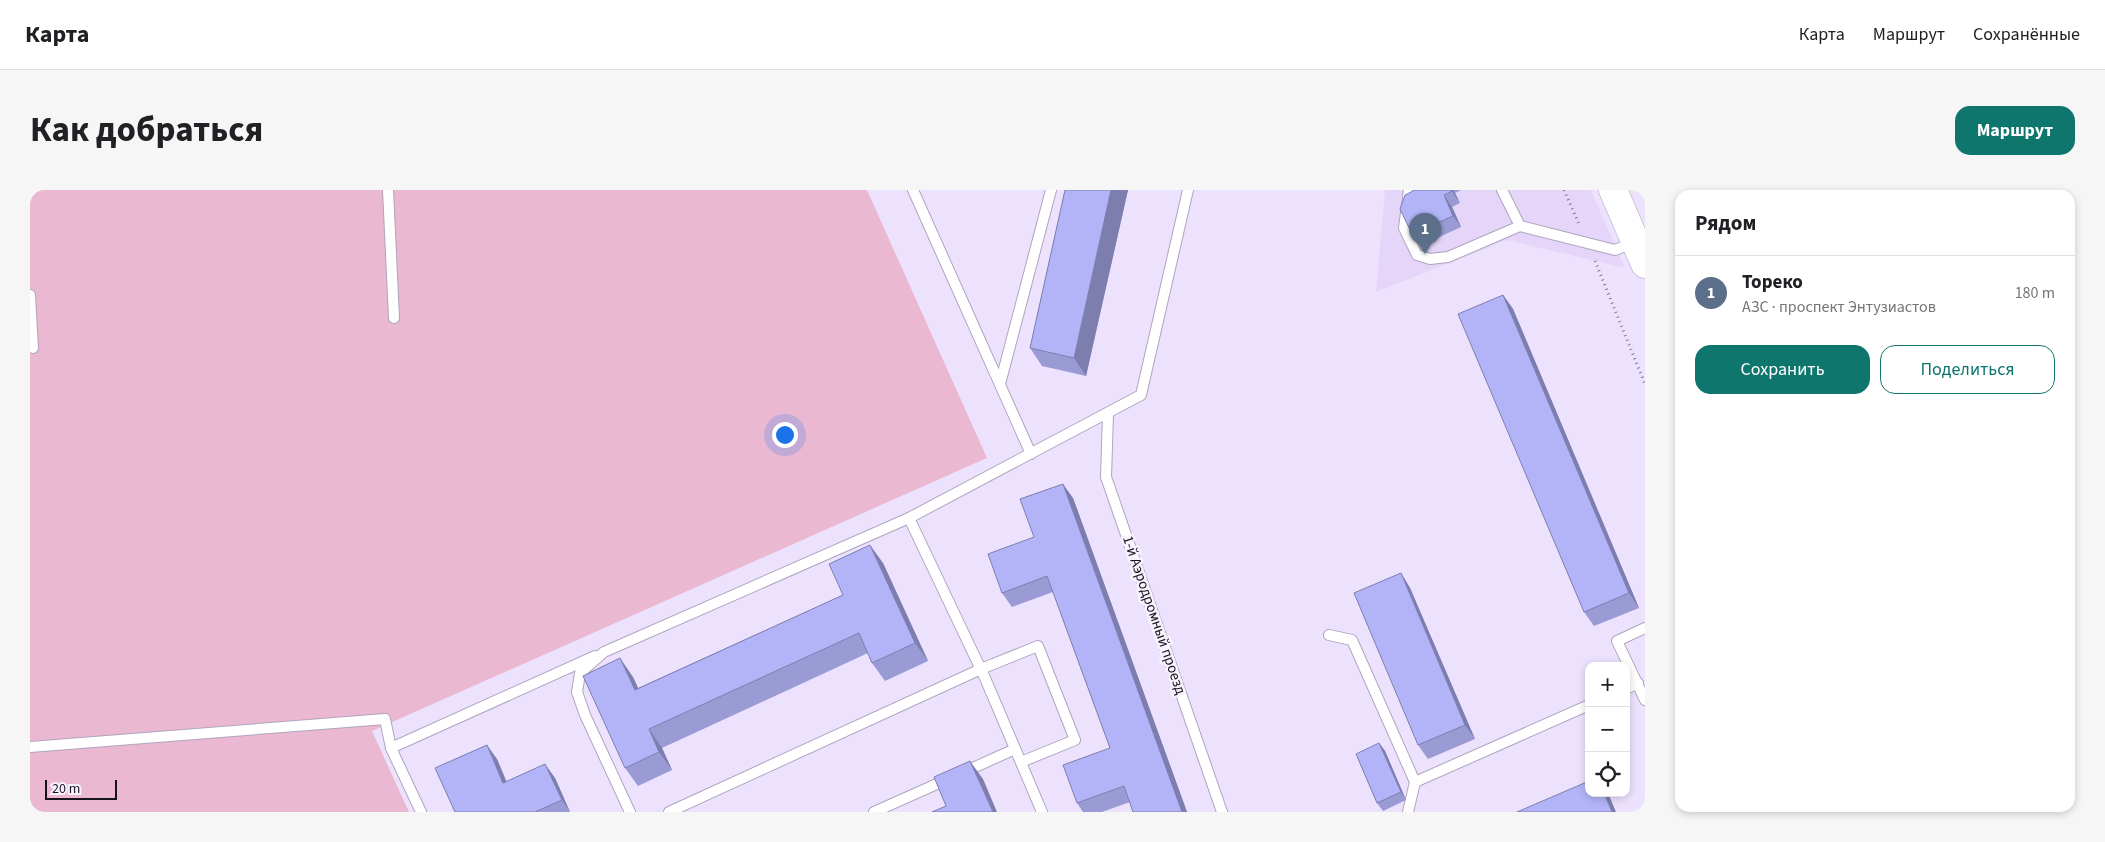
<!DOCTYPE html>
<html lang="ru">
<head>
<meta charset="utf-8">
<style>
	body { margin:0; font-family:"Source Sans 3",sans-serif; background:#f6f6f6; color:#202124 }
	.controls { position:absolute; right:15px; bottom:15px; display:grid; overflow:hidden; border-radius:10px; box-shadow:0 2px 8px #0003 }
	.controls button { width:45px; height:45px; display:grid; place-items:center; padding:0; border:0; border-bottom:1px solid #e0e0e0; background:#fff; color:#202124; font:25px sans-serif }
	.scale { position:absolute; left:15px; bottom:12px; width:72px; box-sizing:border-box; padding-left:5px; border:2px solid #18141e; border-top:0; font-size:14px; line-height:18px; white-space:nowrap; color:#18141e; -webkit-text-stroke:4px #f7f2fe; paint-order:stroke }
	.you { position:absolute; left:754px; top:244px; width:18px; height:18px; margin:-12px; border:4px solid #fff; border-radius:50%; background:#1a73e8; box-shadow:0 0 0 8px #1a73e833 }
	.badge { display:grid; place-items:center; width:32px; height:32px; border-radius:50%; background:#0f766e; color:#fff; font-size:16px; font-weight:700 }
	.pin { position:absolute; translate:-50% -41px; filter:drop-shadow(0 1px 2px #0008) }
	.pin::after { content:''; position:absolute; top:26px; width:18px; height:15px; background:inherit; clip-path:polygon(0 0,100% 0,50% 100%) }
	.list { margin:0; padding:0; list-style:none }
	h2 { display:flex; justify-content:space-between; align-items:center; height:65px; margin:0; padding:0 20px; font-size:21px }
	h2 small { font-size:16px; font-weight:400; color:#757577 }
	.list li { display:grid; grid-template-columns:32px 1fr auto; gap:15px; align-items:center; box-sizing:border-box; height:75px; padding:0 20px; border-top:1px solid #e0e0e0 }
	.list b { display:block; font-size:19px; white-space:nowrap }
	.list p { margin:0; font-size:16px; white-space:nowrap; color:#757577 }
	.list em { font-size:16px; font-style:normal; color:#757577 }
	.actions { display:flex; gap:10px; padding:15px 20px }
	.actions a { flex:1; padding:11px 0; border:1px solid #0f766e; border-radius:15px; text-align:center; font-size:18px; color:#0f766e }
	.actions .main { background:#0f766e; color:#fff }
	.icon { flex:none; width:28px; height:28px; fill:none; stroke:currentColor; stroke-width:2; stroke-linecap:round; stroke-linejoin:round }
	.map { position:relative; flex:none; width:1615px; height:622px; overflow:hidden; border-radius:15px }
	header { display:flex; align-items:center; gap:30px; box-sizing:border-box; height:70px; padding:0 25px; background:#fff; border-bottom:1px solid #e0e0e0 }
	header strong { font-size:24px }
	nav { display:flex; gap:28px; margin-inline-start:auto; font-size:18px }
	.intro { display:flex; align-items:center; justify-content:space-between; box-sizing:border-box; height:120px; padding:0 30px }
	h1 { margin:0; font-size:35px }
	.button { padding:12px 22px; border-radius:15px; background:#0f766e; color:#fff; font-size:18px; font-weight:700 }
	main { display:flex; gap:30px; padding:0 30px }
	aside { flex:1; background:#fff; border-radius:15px; box-shadow:0 2px 8px #0003 }
	.map>svg:first-child { display:block }
	.built { fill:#e5d6f9 }
	.green { fill:#ebb8d1 }
	.lines { fill:none; stroke-linecap:round; stroke-linejoin:round }
	.lane-casing { stroke:#afa4be; stroke-width:12 }
	.secondary-casing { stroke:#afa4be; stroke-width:29 }
	.path { stroke:#827a8d; stroke-width:3; stroke-dasharray:1 4; stroke-linecap:butt }
	.lane { stroke:#fff; stroke-width:10 }
	.secondary { stroke:#fff; stroke-width:28 }
	.wall { fill:#9a9bd5 }
	.shaded-wall { fill:#7d7eae }
	.building { fill:#b3b4f8; stroke:#7d7eae }
	.labels { text-anchor:middle; dominant-baseline:central; stroke-width:5; stroke-linejoin:round; paint-order:stroke }
	.street-label { font-size:15px; fill:#18141e; stroke:#f7f2fe }
</style>
</head>
<body>
<header>
<strong>Карта</strong>
<nav><a>Карта</a><a>Маршрут</a><a>Сохранённые</a></nav>
</header>
<div class="intro"><h1>Как добраться</h1><a class="button">Маршрут</a></div>
<main>
<div class="map">
<svg width="1615" height="622" viewBox="0 0 1615 622">
	<rect width="100%" height="100%" fill="#ede2fe"/>
	<!-- built -->
	<path class="built" d="M1355,0H1561L1595,78L1477,50L1346,102Z"/>
	<!-- green -->
	<path class="green" d="M0,0H837L957,268L342,541L379,622H0Z"/>
	<g class="lines">
		<defs>
			<g id="lane">
				<path d="M358,0L364,128"/>
				<path d="M883,0L1001,264"/>
				<path d="M1379,0L1374,38L1387,65L1400,69L1418,67L1490,36"/>
				<path d="M1472,0L1490,36L1585,60L1605,52"/>
				<path d="M0,105L3,158"/>
				<path d="M970,194L1021,0"/>
				<path d="M1078,224L1076,287L1192,622"/>
				<path d="M879,328L955,488L1012,622"/>
				<path d="M1615,438L1587,451L1615,510"/>
				<path d="M1299,445L1322,450L1385,592L1559,515"/>
				<path d="M1596,499L1608,493"/>
				<path d="M0,557L355,529L361,558L391,622"/>
				<path d="M361,558L565,466"/>
				<path d="M934,582L985,559"/>
				<path d="M600,622L555,525L547,502L550,483L574,462L879,328L1111,205L1158,0"/>
				<path d="M639,622L951,479L1008,456L1045,550L991,572"/>
				<path d="M844,622L918,589"/>
				<path d="M1378,622L1385,592"/>
			</g>
			<path id="secondary" d="M1583,0L1615,74"/>
		</defs>
		<!-- lane casing -->
		<use href="#lane" class="lane-casing"/>
		<!-- secondary casing -->
		<use href="#secondary" class="secondary-casing"/>
		<!-- path -->
		<g class="path">
			<path d="M1534,0L1549,34"/>
			<path d="M1565,71L1615,194"/>
		</g>
		<!-- lane -->
		<use href="#lane" class="lane"/>
		<!-- secondary -->
		<use href="#secondary" class="secondary"/>
	</g>
	<!-- wall -->
	<g class="wall">
		<path d="M1035,0H1098L1056,186L1012,176L1000,158Z"/>
		<path d="M1383,0H1431L1425,3L1430,13L1422,17L1431,37L1390,56L1382,44L1383,1Z"/>
		<path d="M1473,105L1483,119L1609,418L1564,436L1554,422Z"/>
		<path d="M1043,308L1157,622H1103L1100,612L1072,622H1053L1047,613L1080,558L1023,402L982,417L972,403L1004,347Z"/>
		<path d="M853,373L898,471L855,491L842,473L838,463L632,558L642,580L608,596L595,578L603,487L608,498L813,405Z"/>
		<path d="M1371,383L1380,398L1445,549L1398,569L1388,555Z"/>
		<path d="M1349,553L1355,561L1376,610L1353,621L1347,613Z"/>
		<path d="M467,569L476,591L525,588L540,622H425Z"/>
	</g>
	<!-- shaded-wall -->
	<g class="shaded-wall">
		<path d="M1081,0H1098L1056,186L1044,168Z"/>
		<path d="M1421,0H1423L1425,3L1430,13Z"/>
		<path d="M1414,5L1422,17L1431,37L1423,26Z"/>
		<path d="M1473,105L1483,119L1609,418L1599,403Z"/>
		<path d="M1033,294L1043,308L1157,622H1152Z"/>
		<path d="M840,355L853,373L898,471L885,453Z"/>
		<path d="M1371,383L1380,398L1445,549L1435,535Z"/>
		<path d="M590,468L603,487L617,518L605,500Z"/>
		<path d="M619,539L632,558L642,580L629,562Z"/>
		<path d="M1349,553L1355,561L1376,610L1371,602Z"/>
		<path d="M457,555L467,569L483,607L473,593Z"/>
		<path d="M940,571L953,589L967,622H963Z"/>
		<path d="M515,574L525,588L540,622L532,610Z"/>
		<path d="M1574,603H1578L1586,622H1582Z"/>
	</g>
	<!-- building -->
	<g class="building">
		<path d="M1035,0H1081L1044,168L1000,158Z"/>
		<path d="M1383,0H1421L1422,1L1414,5L1423,26L1382,44L1370,19L1375,5L1383,1Z"/>
		<path d="M1473,105L1599,403L1554,422L1428,124Z"/>
		<path d="M1033,294L1152,622H1103L1094,596L1047,613L1033,575L1080,558L1017,386L972,403L958,364L1004,347L990,309Z"/>
		<path d="M840,355L885,453L842,473L829,443L619,539L629,562L595,578L553,486L590,468L605,500L813,405L799,374Z"/>
		<path d="M1371,383L1435,535L1388,555L1324,403Z"/>
		<path d="M1349,553L1371,602L1347,613L1326,564Z"/>
		<path d="M457,555L473,593L515,574L532,610L505,622H425L405,578Z"/>
		<path d="M940,571L963,622H902L916,616L904,587Z"/>
		<path d="M1559,591V603H1574L1582,622H1487Z"/>
	</g>
	<g class="labels">
		<!-- street labels -->
		<g class="street-label">
			<text transform="translate(1124 425) rotate(71)">1-й Аэродромный проезд</text>
		</g>
	</g>
</svg>
<div class="controls">
<button>+</button>
<button>−</button>
<button><svg class="icon" aria-label="locate" viewBox="0 0 24 24"><circle cx="12" cy="12" r="6"/><path d="M12 2v4M12 18v4M2 12h4M18 12h4"/></svg></button>
</div>
<div class="scale">20 m</div>
<div class="you"></div>
<div class="pin badge" style="left:1395px;top:64px;background:#5c6f8a">1</div>
</div>
<aside>
<h2>Рядом<small></small></h2>
<ul class="list">
<li><span class="badge" style="background:#5c6f8a">1</span><div><b>Тореко</b><p>АЗС · проспект Энтузиастов</p></div><em>180 m</em></li>
</ul>
<div class="actions"><a class="main">Сохранить</a><a>Поделиться</a></div>
</aside>
</main>
</body>
</html>
